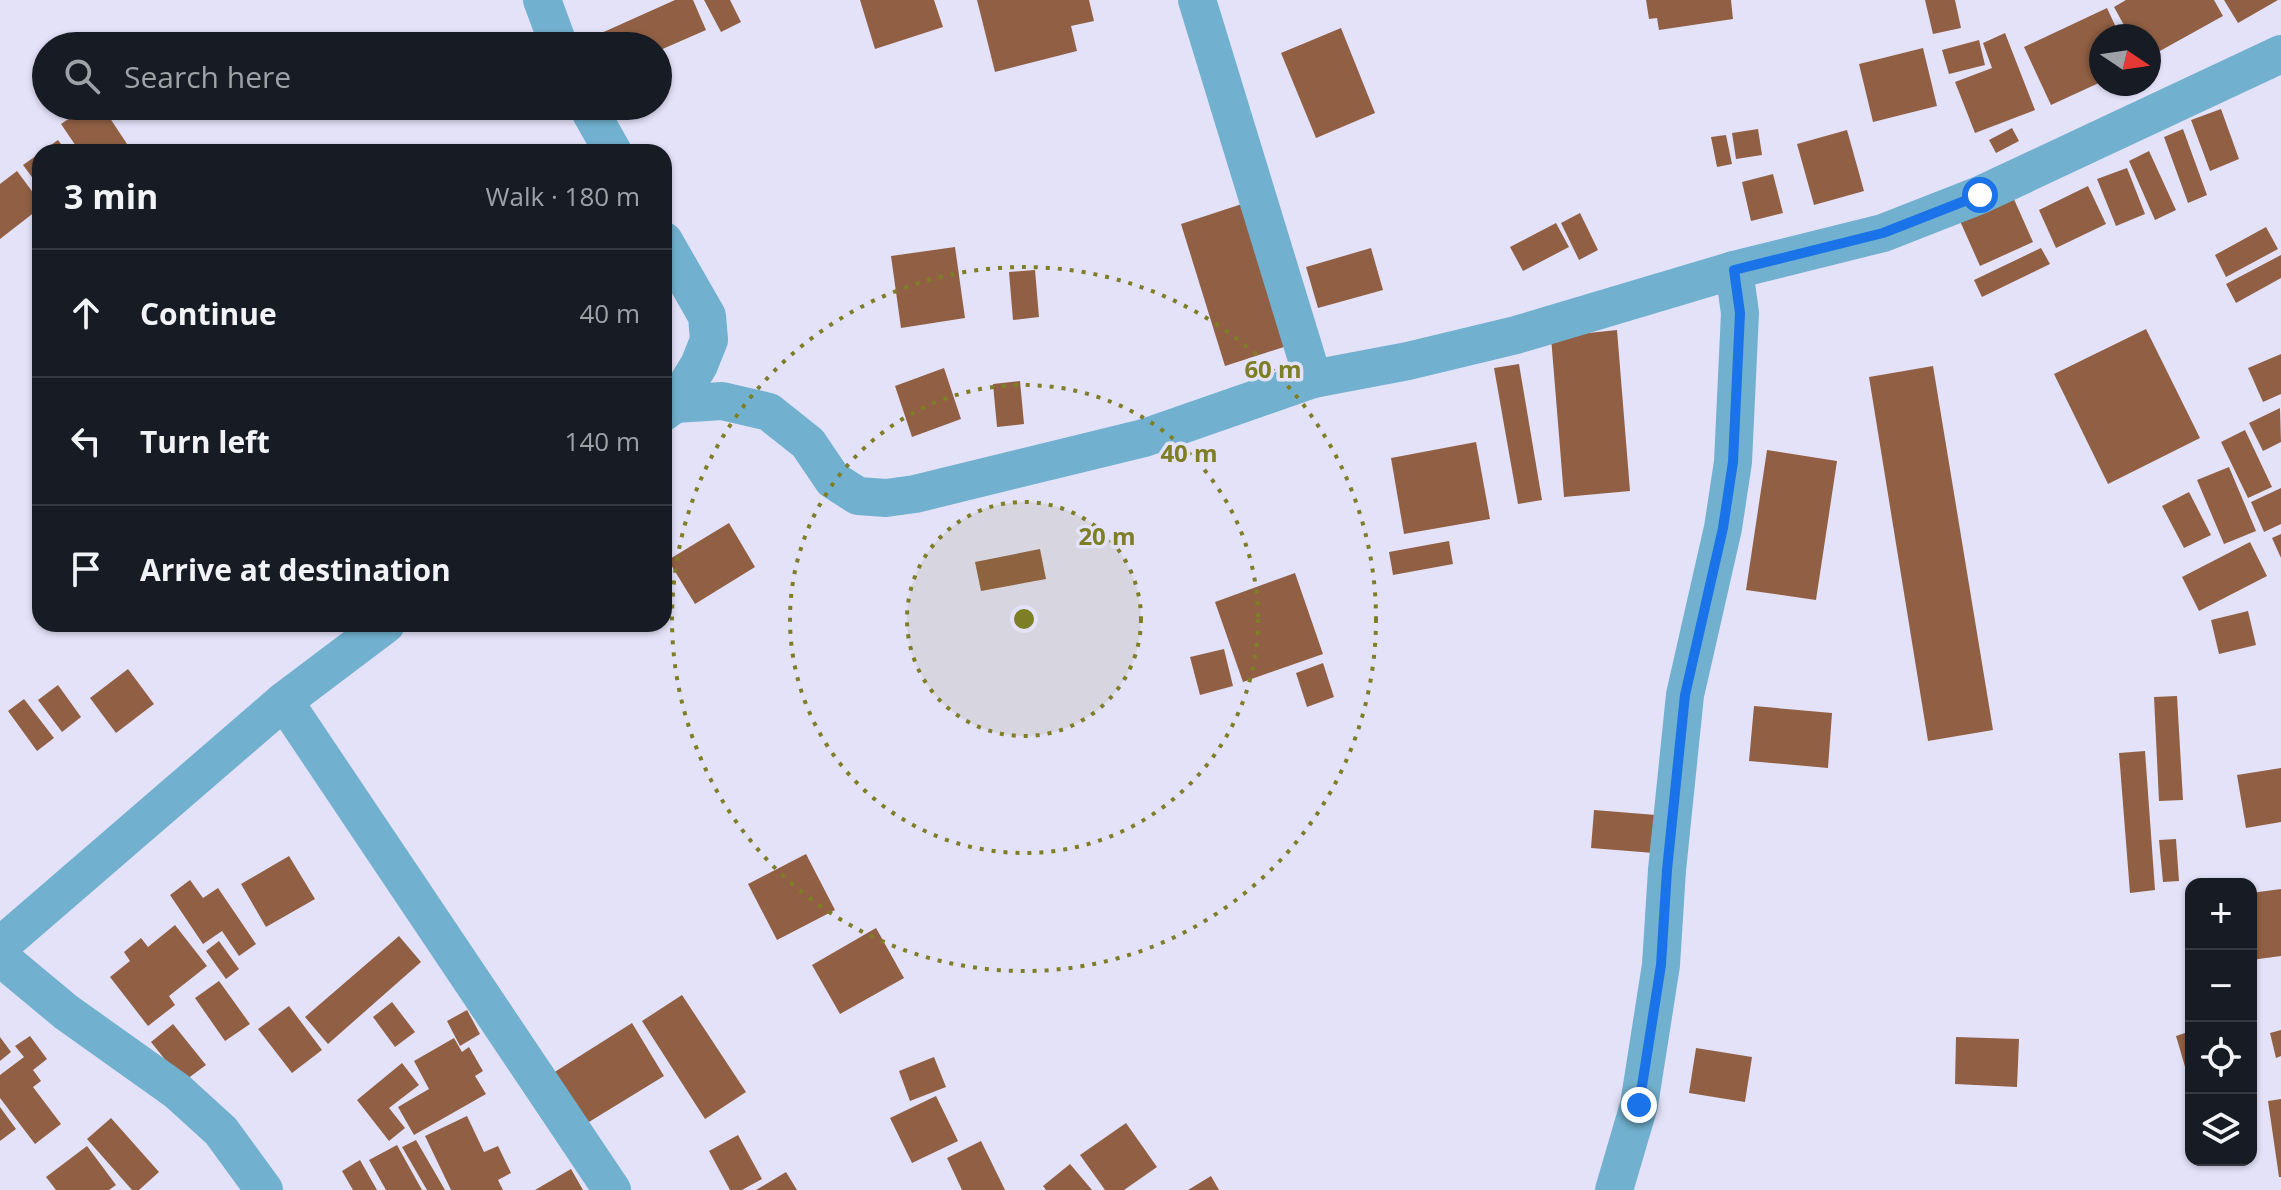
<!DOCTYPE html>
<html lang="en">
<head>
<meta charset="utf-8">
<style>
	body { margin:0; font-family:"Open Sans",sans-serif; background:#20242c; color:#f1f3f6 }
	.controls { position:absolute; right:24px; bottom:24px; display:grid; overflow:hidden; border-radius:16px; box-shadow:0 2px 6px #0004 }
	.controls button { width:72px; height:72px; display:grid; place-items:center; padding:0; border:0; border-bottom:2px solid #363941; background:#171b24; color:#f1f3f6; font:40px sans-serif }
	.compass { position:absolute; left:2089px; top:24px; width:72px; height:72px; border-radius:50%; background:#171b24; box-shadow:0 2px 6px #0004; rotate:103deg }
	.stop { position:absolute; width:24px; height:24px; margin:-18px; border:6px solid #1a73e8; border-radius:50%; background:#fff }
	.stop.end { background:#1a73e8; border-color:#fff; box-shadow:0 2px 8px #0008 }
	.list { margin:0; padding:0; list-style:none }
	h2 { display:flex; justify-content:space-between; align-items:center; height:104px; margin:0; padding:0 32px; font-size:34px }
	h2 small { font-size:26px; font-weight:400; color:#9ea1a6 }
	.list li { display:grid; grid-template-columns:52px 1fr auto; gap:24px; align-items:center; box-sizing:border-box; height:128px; padding:0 32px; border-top:2px solid #363941 }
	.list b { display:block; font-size:30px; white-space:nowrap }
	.list em { font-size:26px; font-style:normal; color:#9ea1a6 }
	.icon { flex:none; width:44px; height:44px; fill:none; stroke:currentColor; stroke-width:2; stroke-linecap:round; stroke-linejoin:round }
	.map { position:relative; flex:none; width:2281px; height:1190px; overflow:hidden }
	.search { position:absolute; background:#171b24; box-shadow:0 2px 6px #0004; left:32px; top:32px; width:640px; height:88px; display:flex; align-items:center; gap:20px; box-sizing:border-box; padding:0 28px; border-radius:44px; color:#9ea1a6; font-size:30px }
	.panel { position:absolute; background:#171b24; box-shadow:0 2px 6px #0004; left:32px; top:144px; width:640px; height:488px; border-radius:24px }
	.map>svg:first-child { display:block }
	.building { fill:#916044 }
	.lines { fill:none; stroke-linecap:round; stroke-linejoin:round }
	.minor { stroke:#71b1cf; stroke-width:38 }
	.route { stroke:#1a73e8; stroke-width:10 }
	.ring { fill:none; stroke:#7e7e26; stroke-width:4; stroke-dasharray:4 8 }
	.centre { fill:#7e7e26; stroke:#e4e2f9; stroke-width:4 }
	.ring-label { font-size:24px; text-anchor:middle; font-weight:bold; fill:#7e7e26; stroke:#e4e2f9; stroke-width:7; stroke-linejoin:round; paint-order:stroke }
</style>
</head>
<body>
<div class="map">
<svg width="2281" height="1190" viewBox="0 0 2281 1190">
	<rect width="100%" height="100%" fill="#e4e2f9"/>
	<!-- building -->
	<g class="building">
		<path d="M675,0H693L706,30L658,51V46H591L588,39Z"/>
		<path d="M704,0H730L741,22L721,32Z"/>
		<path d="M860,0H934L943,27L875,49Z"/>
		<path d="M977,0H1089L1094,21L1071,26L1077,51L995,72Z"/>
		<path d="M1646,0H1731L1733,19L1659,30L1657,18L1649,19Z"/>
		<path d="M1925,0H1955L1961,28L1933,34Z"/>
		<path d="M2126,0H2214L2223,16L2149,57V36H2130L2114,7Z"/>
		<path d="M2224,0H2278L2238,23Z"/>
		<path d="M2107,8L2120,36H2101V82L2051,105L2024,47Z"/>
		<path d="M1341,28L1375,113L1316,138L1281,53Z"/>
		<path d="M2005,33L2035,110L1975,133L1955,82L1992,68L1983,43Z"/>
		<path d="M1979,40L1985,65L1949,74L1942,50Z"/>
		<path d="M1923,48L1937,106L1873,122L1859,64Z"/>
		<path d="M88,106H102L131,150L80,152L61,124Z"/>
		<path d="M2221,109L2239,159L2210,171L2191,120Z"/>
		<path d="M2012,128L2019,141L1996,153L1989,140Z"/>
		<path d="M1758,129L1762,155L1736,159L1732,133Z"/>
		<path d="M2183,129L2207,195L2188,203L2164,137Z"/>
		<path d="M1847,130L1864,191L1814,205L1797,144Z"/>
		<path d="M1726,135L1732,164L1717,167L1711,137Z"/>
		<path d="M58,140L67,152H41Z"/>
		<path d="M2149,151L2176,210L2155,220L2129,161Z"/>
		<path d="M40,153V188L23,165Z"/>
		<path d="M2127,168L2145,214L2116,226L2097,179Z"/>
		<path d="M17,171L40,202V208L0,239V184Z"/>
		<path d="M1773,174L1783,213L1751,221L1742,182Z"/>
		<path d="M2088,186L2106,224L2056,248L2039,210Z"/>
		<path d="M2013,197L2033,242L1980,266L1960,221Z"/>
		<path d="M1245,203L1290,345L1225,366L1181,224Z"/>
		<path d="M1580,213L1598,250L1579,260L1561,223Z"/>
		<path d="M1556,223L1569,247L1523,271L1510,247Z"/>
		<path d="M2266,227L2278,249L2226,277L2215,255Z"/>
		<path d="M955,247L965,318L901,328L891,256Z"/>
		<path d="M1371,248L1383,290L1318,308L1306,267Z"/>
		<path d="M2041,248L2050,264L1982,297L1974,280Z"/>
		<path d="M2281,255V278L2236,303L2226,284Z"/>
		<path d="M1035,270L1039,317L1013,320L1009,272Z"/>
		<path d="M2146,329L2200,438L2108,484L2054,374Z"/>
		<path d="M1617,330L1630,491L1564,497L1551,337Z"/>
		<path d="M2281,354V394L2263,402L2248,368Z"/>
		<path d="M1519,364L1542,500L1518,504L1494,368Z"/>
		<path d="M1933,366L1993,730L1928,741L1869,377Z"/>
		<path d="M944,368L961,419L912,437L895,386Z"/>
		<path d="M1020,381L1024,424L997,427L993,384Z"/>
		<path d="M2280,408L2281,442L2263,451L2249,423Z"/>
		<path d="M2245,430L2272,487L2248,498L2221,442Z"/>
		<path d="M1476,442L1490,519L1404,534L1391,458Z"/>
		<path d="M1767,450L1837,461L1816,600L1746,590Z"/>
		<path d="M2229,467L2256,531L2224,544L2197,480Z"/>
		<path d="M2281,488V524L2264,532L2251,502Z"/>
		<path d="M2189,492L2211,535L2184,548L2162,506Z"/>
		<path d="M729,523L755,567L695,604L668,560Z"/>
		<path d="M2281,534V558L2272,538Z"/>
		<path d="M1449,541L1453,564L1393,575L1389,552Z"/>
		<path d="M2250,542L2267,576L2199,611L2182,577Z"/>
		<path d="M1040,549L1046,579L981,591L975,562Z"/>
		<path d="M1295,573L1323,654L1243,682L1215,602Z"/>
		<path d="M2248,611L2256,645L2219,654L2211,620Z"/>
		<path d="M1224,649L1233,686L1200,695L1190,657Z"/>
		<path d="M1323,663L1334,697L1307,707L1296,673Z"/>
		<path d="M128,669L154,704L116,733L90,698Z"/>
		<path d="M58,685L81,717L62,732L38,700Z"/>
		<path d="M2177,696L2183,800L2159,801L2154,697Z"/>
		<path d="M24,699L54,738L37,751L8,711Z"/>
		<path d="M1754,706L1832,713L1828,768L1749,761Z"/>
		<path d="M2145,751L2155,890L2130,893L2119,753Z"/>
		<path d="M2281,768V822L2246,828L2237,775Z"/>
		<path d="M1594,810L1656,815L1654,853L1591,848Z"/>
		<path d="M2176,839L2179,881L2163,882L2159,840Z"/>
		<path d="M806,854L835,910L777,940L748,884Z"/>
		<path d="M289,856L315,899L266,927L241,884Z"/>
		<path d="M190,880L203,898L218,888L256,944L239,956L222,931L203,944L170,895Z"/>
		<path d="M2281,889V956L2251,960V893Z"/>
		<path d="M175,925L207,966L169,996L175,1005L148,1026L110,977L130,961L124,952L141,938L148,947Z"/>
		<path d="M876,928L904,978L840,1014L812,965Z"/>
		<path d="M399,936L421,962L328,1044L305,1017Z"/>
		<path d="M219,941L239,969L226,979L206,951Z"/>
		<path d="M219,981L250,1024L225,1041L195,998Z"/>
		<path d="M682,995L746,1092L705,1119L642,1021Z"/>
		<path d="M392,1002L415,1032L395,1047L373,1017Z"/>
		<path d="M289,1006L322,1050L292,1073L258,1029Z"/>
		<path d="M467,1010L480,1034L460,1046L447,1021Z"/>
		<path d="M632,1023L664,1076L584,1125L553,1073Z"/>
		<path d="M173,1024L206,1065L183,1082L151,1042Z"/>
		<path d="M2281,1030V1056L2276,1058L2270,1033Z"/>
		<path d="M2191,1031V1068L2186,1070L2176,1036Z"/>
		<path d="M30,1036L47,1059L33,1070L41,1081L33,1087L61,1124L35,1144L0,1098V1075L24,1057L15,1046Z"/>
		<path d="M0,1037L11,1052L0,1061Z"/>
		<path d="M1956,1037L2019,1039L2017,1087L1955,1084Z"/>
		<path d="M454,1038L462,1052L469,1047L483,1071L475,1076L486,1094L414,1135L398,1107L429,1089L414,1061Z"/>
		<path d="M1696,1048L1752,1057L1745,1102L1689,1093Z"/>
		<path d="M934,1057L946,1087L910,1101L899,1071Z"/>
		<path d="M402,1063L419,1085L389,1108L405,1128L389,1141L357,1100Z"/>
		<path d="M936,1096L958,1141L912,1163L890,1118Z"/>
		<path d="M2281,1099V1177H2279L2268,1101Z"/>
		<path d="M0,1107L16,1129L0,1141Z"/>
		<path d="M467,1116L484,1152L498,1146L511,1173L498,1180L503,1190H451L425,1136Z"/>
		<path d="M111,1118L159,1172L139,1190H132L87,1139Z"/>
		<path d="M1126,1123L1157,1167L1124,1190H1105L1080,1155Z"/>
		<path d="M738,1135L762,1179L742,1190H730L709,1151Z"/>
		<path d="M416,1140L445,1190H427L402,1147Z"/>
		<path d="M981,1141L1005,1190H962L947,1158Z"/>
		<path d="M397,1145L422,1190H386L369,1160Z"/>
		<path d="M87,1146L116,1185L109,1190H56L46,1177Z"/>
		<path d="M360,1160L377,1190H353L342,1171Z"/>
		<path d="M1070,1164L1092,1190H1046L1043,1186Z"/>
		<path d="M571,1169L583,1190H535Z"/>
		<path d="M786,1172L797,1190H756Z"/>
		<path d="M1211,1176L1219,1190H1188Z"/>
	</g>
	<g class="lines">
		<!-- minor -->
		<g class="minor">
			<path d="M542,0L559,46"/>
			<path d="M1197,0L1313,379"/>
			<path d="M587,106L613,152"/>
			<path d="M664,241L707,316L709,340L699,365L675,404L664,412"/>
			<path d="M675,404L722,401L769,412L808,443L833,480L858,496L886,498L915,494L1144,438L1313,379L1408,361L1516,335L1734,270L1883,233L1980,195L2281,54"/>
			<path d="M284,701L612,1190"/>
			<path d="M0,946L284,701L386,624"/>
			<path d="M0,957L66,1012L177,1091L221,1131L264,1190"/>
			<path d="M1614,1190L1639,1105L1661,965L1667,870L1685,695L1723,528L1733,462L1740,313L1734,270"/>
		</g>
	</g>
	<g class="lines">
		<!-- route -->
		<path class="route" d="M1639,1105L1661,965L1667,870L1685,695L1723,528L1733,462L1740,313L1734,270L1883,233L1980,195"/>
	</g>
	<!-- distance rings -->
	<circle cx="1024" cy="619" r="117" fill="#7e7e26" fill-opacity=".12"/>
	<g class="ring">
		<circle cx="1024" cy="619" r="117"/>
		<circle cx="1024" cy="619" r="234"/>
		<circle cx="1024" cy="619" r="352"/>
	</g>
	<circle cx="1024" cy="619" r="12" class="centre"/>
	<g class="ring-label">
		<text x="1273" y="378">60 m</text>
		<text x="1189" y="462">40 m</text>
		<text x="1107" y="545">20 m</text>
	</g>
</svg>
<div class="controls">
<button>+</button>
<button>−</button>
<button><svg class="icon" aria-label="locate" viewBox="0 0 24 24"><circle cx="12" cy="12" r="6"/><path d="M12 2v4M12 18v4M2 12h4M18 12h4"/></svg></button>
<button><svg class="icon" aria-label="layers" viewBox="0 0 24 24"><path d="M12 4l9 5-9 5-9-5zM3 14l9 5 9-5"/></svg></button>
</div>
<svg class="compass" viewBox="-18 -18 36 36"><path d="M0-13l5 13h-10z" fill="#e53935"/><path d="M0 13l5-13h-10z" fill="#9ea1a6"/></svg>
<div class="stop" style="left:1980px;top:195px"></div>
<div class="stop end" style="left:1639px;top:1105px"></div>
<div class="search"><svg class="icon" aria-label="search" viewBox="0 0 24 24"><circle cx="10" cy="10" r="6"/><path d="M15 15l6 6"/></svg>Search here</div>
<section class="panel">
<h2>3 min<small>Walk · 180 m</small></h2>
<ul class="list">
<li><svg class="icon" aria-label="ahead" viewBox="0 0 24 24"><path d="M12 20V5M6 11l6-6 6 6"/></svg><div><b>Continue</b></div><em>40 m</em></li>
<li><svg class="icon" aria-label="left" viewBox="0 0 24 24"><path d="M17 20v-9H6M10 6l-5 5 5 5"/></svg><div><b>Turn left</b></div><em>140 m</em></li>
<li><svg class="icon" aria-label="arrive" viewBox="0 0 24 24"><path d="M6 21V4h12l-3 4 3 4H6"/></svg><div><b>Arrive at destination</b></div></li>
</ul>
</section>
</div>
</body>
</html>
